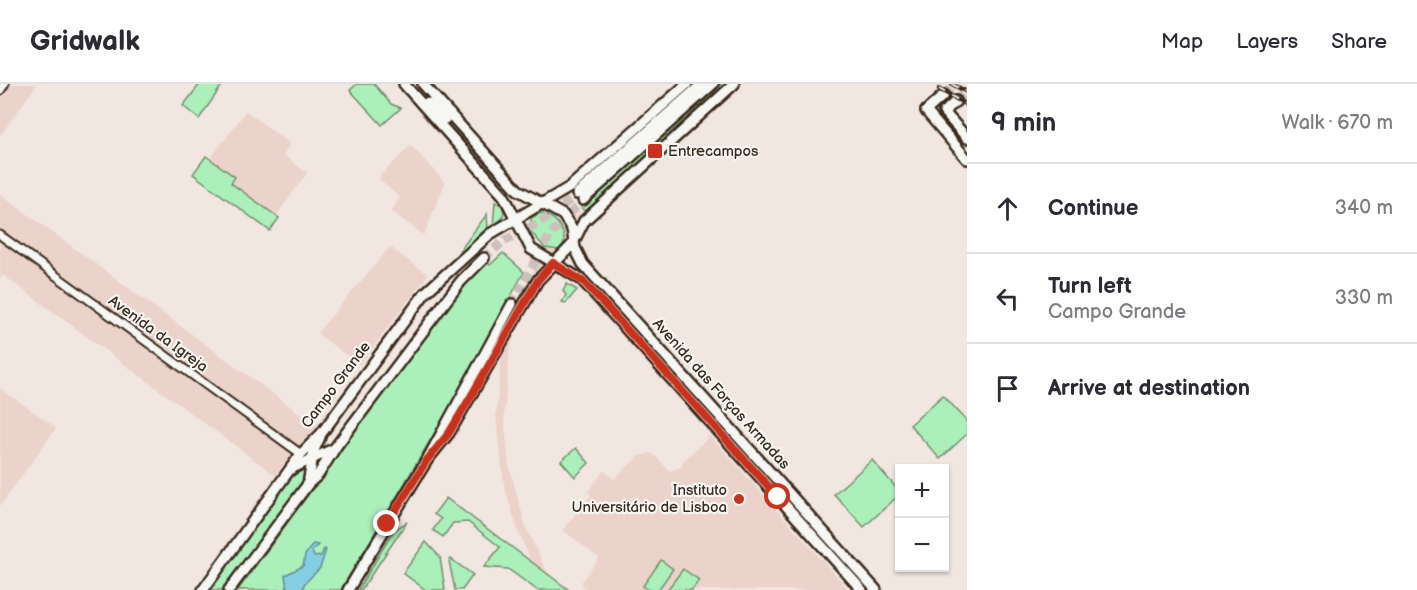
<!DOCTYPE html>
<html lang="en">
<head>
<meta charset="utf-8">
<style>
	body { margin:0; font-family:"Balsamiq Sans",sans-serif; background:#f7f7f7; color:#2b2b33 }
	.controls { position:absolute; right:18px; bottom:18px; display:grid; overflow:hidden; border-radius:0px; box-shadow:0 2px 4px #0004 }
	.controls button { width:54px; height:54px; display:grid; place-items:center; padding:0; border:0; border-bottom:2px solid #e1e1e2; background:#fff; color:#2b2b33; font:30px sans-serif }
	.stop { position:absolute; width:18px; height:18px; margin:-14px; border:4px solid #c8321e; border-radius:50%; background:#fff }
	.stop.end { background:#c8321e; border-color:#fff; box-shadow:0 2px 6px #0008 }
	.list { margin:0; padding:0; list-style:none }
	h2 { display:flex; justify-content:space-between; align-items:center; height:78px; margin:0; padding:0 24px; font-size:26px }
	h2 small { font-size:20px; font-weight:400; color:#7c7c81 }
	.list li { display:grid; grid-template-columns:39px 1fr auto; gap:18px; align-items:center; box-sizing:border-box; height:90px; padding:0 24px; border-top:2px solid #e1e1e2 }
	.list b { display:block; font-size:22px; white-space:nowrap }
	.list p { margin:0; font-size:20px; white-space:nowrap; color:#7c7c81 }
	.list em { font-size:20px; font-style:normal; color:#7c7c81 }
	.icon { flex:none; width:33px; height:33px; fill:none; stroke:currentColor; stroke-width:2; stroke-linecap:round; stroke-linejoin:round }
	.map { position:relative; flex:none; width:967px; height:506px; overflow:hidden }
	header { display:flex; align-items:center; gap:36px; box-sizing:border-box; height:84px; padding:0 30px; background:#fff; border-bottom:2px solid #e1e1e2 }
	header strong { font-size:28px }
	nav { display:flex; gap:33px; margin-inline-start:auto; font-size:21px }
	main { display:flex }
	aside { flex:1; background:#fff }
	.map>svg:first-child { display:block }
	.built { fill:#ebd2ca }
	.green { fill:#abf0bb; stroke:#738d6c; stroke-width:1.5 }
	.water { fill:#84cee4; stroke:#678c95; stroke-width:1.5 }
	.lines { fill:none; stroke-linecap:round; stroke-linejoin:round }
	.primary-tunnel { stroke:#cdc0b9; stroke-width:9; stroke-dasharray:9 4.5; stroke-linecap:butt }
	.tertiary-casing { stroke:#3b2a1e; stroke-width:11 }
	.secondary-casing { stroke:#3b2a1e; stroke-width:12 }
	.primary-casing { stroke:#3b2a1e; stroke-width:14 }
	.tertiary { stroke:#f6f6f2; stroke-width:7 }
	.secondary { stroke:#f6f6f2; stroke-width:8 }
	.primary { stroke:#f6f6f2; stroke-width:9 }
	.rail-casing { stroke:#3b2a1e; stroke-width:4.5 }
	.rail { stroke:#f6f6f2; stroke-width:2; stroke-dasharray:7; stroke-linecap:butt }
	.route { stroke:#c8321e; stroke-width:8 }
	.poi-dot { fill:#c8321e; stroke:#f6f6f2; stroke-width:2 }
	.labels { text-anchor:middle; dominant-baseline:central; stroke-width:4.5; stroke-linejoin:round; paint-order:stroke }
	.poi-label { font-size:15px; fill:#3b2a1e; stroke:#f6f6f2; text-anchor:start }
	.street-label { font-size:15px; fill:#3b2a1e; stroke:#f6f6f2 }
</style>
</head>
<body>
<header>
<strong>Gridwalk</strong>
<nav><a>Map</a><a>Layers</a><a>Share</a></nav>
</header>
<main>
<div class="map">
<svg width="967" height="506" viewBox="0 0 967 506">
	<rect width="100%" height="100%" fill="#f1e6e0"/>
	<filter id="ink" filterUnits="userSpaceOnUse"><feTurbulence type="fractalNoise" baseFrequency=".0167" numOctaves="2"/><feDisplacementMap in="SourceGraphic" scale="12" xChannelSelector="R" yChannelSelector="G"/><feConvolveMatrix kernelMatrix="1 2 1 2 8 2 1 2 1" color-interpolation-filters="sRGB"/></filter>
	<g filter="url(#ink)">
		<!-- built -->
		<g class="built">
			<path d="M0,0H37L0,52Z"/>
			<path d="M246,27L290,60L283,71L307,89L276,132L231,99L235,93L210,75Z"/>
			<path d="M411,61L445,99L424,151L391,127L400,114L378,94Z"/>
			<path d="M652,61L553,172L538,196L517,240L510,266L504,331L509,382L526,444L548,490L532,479L518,447L504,401L496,331L502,264L517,216L546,167L574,134Z"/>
			<path d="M0,110L317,342L275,391L3,191L0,195Z"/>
			<path d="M390,163L428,191L359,281L317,249Z"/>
			<path d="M0,304L56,344L0,422Z"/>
			<path d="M710,352L849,506H587L581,499L599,474L563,446L591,411L588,408L604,387L614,395L639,372L652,369L670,387L682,383V378Z"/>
		</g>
		<!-- green -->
		<g class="green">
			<path d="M200,0H223L199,35L183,22Z"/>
			<path d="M357,0H374L391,20L401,24L382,41L350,6Z"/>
			<path d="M720,0L725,5L586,129L581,123Z"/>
			<path d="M206,72L235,93L231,99L279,134L270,147L193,90Z"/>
			<path d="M495,118L502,121L504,128L502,135L493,142Z"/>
			<path d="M541,129C555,133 565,144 564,159L559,166L545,164L531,148V134Z"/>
			<path d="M487,130L488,146L449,181Z"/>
			<path d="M503,169L524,188L456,313L341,506H238L464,199L486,177L490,181Z"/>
			<path d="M567,200L577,206L566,219L562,218L566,211L563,207Z"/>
			<path d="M943,311L967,337V350L940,375L910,341Z"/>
			<path d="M576,364L589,379L575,393L561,377Z"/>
			<path d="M872,376L899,407V411L864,443L834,410Z"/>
			<path d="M307,383L303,398L224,506H209L288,396Z"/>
			<path d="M446,414L569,506H537L508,485L484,483L500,463L468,438L453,439L443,453L433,446L441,435L434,430Z"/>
			<path d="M407,438L361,506H358L394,446Z"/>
			<path d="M426,458L440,473L445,506H426L403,489Z"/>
			<path d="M451,475L473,491L462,506H455L449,477Z"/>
			<path d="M661,476L673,485L658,506H649L643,502Z"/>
			<path d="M683,485L699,496L692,506H667Z"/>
		</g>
		<!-- water -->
		<path class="water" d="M313,460L318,461L312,467L314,473L321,472L324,465L326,466L320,484L304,500L303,506H287L285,491L303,482L305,471Z"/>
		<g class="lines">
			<!-- primary-tunnel -->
			<g class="primary-tunnel">
				<path d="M944,11L956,0"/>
				<path d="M956,17L967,7"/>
				<path d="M484,174L504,157L549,133L577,110"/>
				<path d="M512,220L550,151L583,116"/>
			</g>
			<defs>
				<path id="tertiary" d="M0,151L301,370"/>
				<path id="secondary" d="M0,6L4,0"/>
				<g id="primary">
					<path d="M404,0L504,112L531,165L582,196L862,506"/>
					<path d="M423,0L518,106L563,131L572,145L575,164L583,180L876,506"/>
					<path d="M944,11L926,27L967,75"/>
					<path d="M956,17L944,28L967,54"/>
					<path d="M423,20L430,19L445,35L450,30"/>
					<path d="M577,110L702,0"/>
					<path d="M583,116L713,0"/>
					<path d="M427,376L449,349L538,196L572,161L584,137L734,0"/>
					<path d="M291,385L333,365"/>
					<path d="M308,400L314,366L320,353"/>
					<path d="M203,506L301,370L321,350L425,209L490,150L570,103L687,0"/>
					<path d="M229,506L308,400L318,391L337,361L461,197L484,174"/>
					<path d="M348,506L427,376L512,220"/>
				</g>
			</defs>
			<!-- tertiary casing -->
			<use href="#tertiary" class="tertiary-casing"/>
			<!-- secondary casing -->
			<use href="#secondary" class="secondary-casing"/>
			<!-- primary casing -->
			<use href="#primary" class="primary-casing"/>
			<!-- tertiary -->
			<use href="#tertiary" class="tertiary"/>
			<!-- secondary -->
			<use href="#secondary" class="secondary"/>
			<!-- primary -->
			<use href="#primary" class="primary"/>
			<defs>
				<g id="rail">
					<path d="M952,0L967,8"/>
					<path d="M939,5L967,21"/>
				</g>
			</defs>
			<!-- rail casing -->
			<use href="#rail" class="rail-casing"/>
			<!-- rail -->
			<use href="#rail" class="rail"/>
		</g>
	</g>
	<g class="lines" filter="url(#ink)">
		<!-- route -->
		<path class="route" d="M387,440L427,376L449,349L470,314L538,196L553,179L584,198L778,413"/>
	</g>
	<!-- markers -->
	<g class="poi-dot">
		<rect x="647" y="59" width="16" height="16" rx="3"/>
		<circle cx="739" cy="415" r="6"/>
	</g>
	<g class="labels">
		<!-- poi labels -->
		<g class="poi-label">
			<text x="668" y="67">Entrecampos</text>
			<text x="727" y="406" text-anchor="end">Instituto<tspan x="727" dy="17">Universitário de Lisboa</tspan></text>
		</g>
		<!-- street labels -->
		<g class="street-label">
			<text transform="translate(158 250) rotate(36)">Avenida da Igreja</text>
			<text transform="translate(336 301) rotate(-53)">Campo Grande</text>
			<text transform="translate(721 310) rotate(48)">Avenida das Forças Armadas</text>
		</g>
	</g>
</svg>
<div class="controls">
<button>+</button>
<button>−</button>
</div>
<div class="stop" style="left:778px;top:413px"></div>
<div class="stop end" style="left:387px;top:440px"></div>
</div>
<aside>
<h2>9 min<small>Walk · 670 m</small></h2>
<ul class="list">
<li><svg class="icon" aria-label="ahead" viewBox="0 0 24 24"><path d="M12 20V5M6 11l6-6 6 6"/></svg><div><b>Continue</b></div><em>340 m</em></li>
<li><svg class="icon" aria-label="left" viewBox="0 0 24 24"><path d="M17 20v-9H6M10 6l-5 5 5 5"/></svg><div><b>Turn left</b><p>Campo Grande</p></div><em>330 m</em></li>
<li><svg class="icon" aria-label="arrive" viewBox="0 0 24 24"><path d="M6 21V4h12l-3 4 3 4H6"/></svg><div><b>Arrive at destination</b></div></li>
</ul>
</aside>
</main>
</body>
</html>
